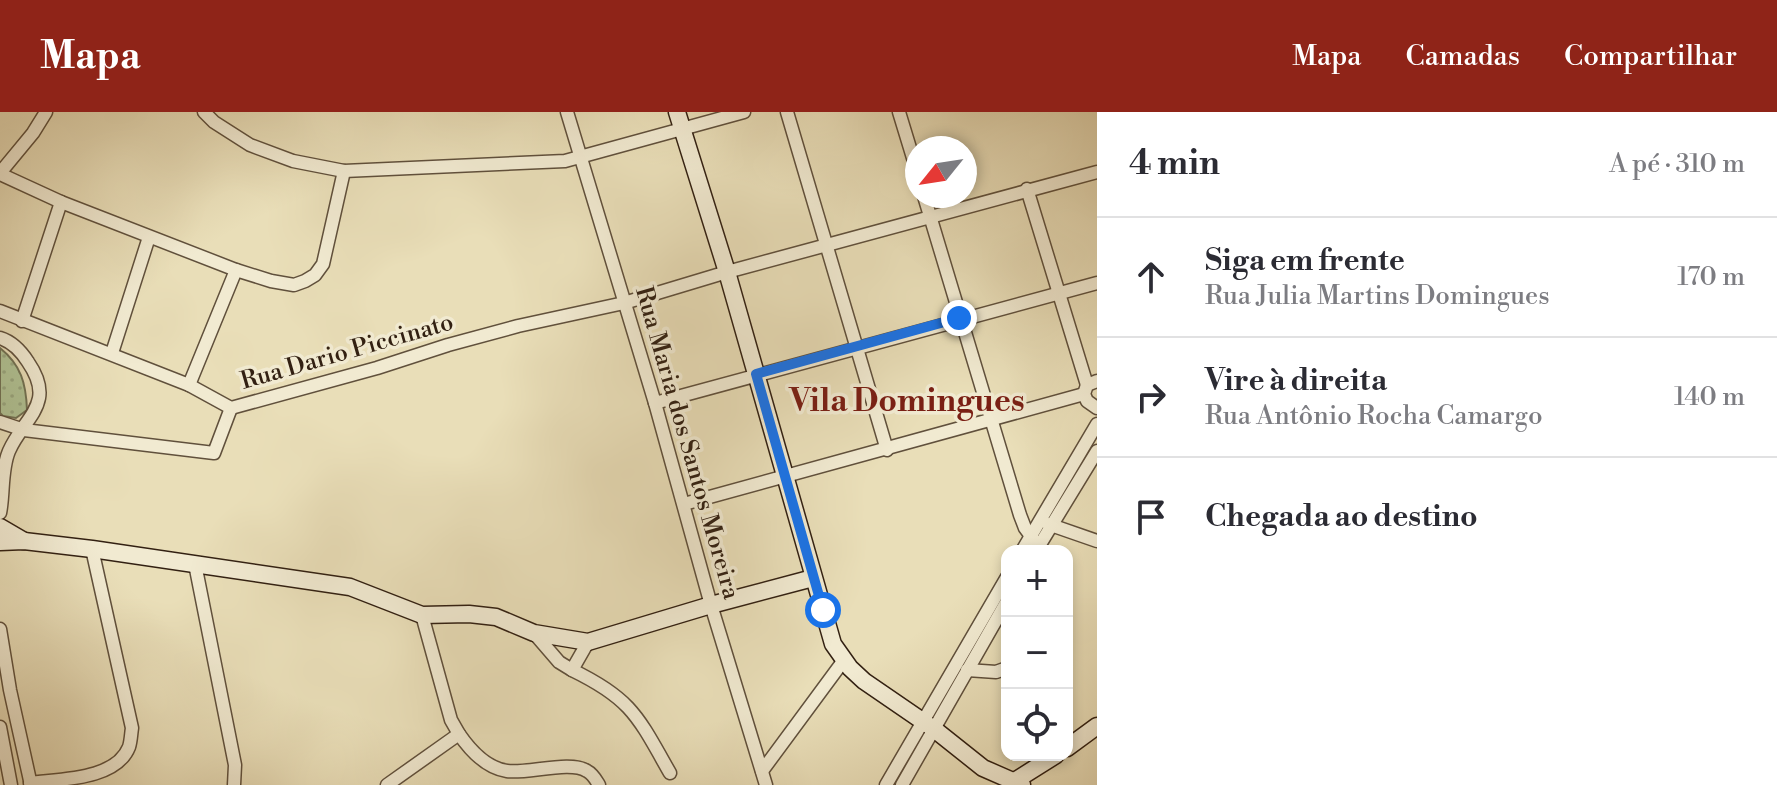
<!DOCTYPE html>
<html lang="pt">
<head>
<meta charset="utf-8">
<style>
	body { margin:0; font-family:"Libre Bodoni",serif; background:#f2f2f3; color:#2b2b33 }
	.controls { position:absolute; right:24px; bottom:24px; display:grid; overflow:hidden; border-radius:16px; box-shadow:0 4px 12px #0003 }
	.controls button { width:72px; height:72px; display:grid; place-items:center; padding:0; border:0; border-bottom:2px solid #e1e1e2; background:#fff; color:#2b2b33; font:40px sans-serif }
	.compass { position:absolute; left:905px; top:24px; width:72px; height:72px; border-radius:50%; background:#fff; box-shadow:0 4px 12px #0003; rotate:240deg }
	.stop { position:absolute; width:24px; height:24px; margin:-18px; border:6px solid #1a73e8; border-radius:50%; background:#fff }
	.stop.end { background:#1a73e8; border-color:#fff; box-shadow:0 2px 8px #0008 }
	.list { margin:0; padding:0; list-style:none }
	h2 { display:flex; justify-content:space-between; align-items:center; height:104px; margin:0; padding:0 32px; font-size:34px }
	h2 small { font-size:26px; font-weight:400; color:#7c7c81 }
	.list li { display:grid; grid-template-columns:52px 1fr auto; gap:24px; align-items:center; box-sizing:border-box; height:120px; padding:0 32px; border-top:2px solid #e1e1e2 }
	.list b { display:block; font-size:30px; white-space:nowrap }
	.list p { margin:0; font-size:26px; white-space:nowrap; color:#7c7c81 }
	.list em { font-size:26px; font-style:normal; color:#7c7c81 }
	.icon { flex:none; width:44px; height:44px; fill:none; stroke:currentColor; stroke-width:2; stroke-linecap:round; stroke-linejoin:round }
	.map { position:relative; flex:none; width:1097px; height:673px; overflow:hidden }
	header { display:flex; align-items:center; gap:48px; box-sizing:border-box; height:112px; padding:0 40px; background:#8f2418; color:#fff }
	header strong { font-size:38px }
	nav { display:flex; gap:44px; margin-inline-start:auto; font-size:28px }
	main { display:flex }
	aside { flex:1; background:#fff }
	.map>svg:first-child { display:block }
	.park { fill:url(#park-dots); stroke:#717153; stroke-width:2 }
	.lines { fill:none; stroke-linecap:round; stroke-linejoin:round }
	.street-casing { stroke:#60503c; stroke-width:15 }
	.secondary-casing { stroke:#322012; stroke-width:19 }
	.street { stroke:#f1ead1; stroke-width:12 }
	.secondary { stroke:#f1ead1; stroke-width:16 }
	.route { stroke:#1a73e8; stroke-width:10 }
	.labels { text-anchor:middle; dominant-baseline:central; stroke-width:7; stroke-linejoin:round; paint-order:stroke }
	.street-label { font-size:24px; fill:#322012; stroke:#f1ead1 }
	.district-label { font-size:32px; font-weight:bold; fill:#7a1f14; stroke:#f1ead1 }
</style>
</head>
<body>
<header>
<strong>Mapa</strong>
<nav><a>Mapa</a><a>Camadas</a><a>Compartilhar</a></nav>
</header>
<main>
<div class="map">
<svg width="1097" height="673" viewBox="0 0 1097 673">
	<defs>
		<pattern id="park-dots" width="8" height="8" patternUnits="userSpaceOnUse" patternTransform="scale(2)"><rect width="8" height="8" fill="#b0c294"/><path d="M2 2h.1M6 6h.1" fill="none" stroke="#98a67f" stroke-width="1.8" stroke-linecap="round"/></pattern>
	</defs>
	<rect width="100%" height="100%" fill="#e9deb8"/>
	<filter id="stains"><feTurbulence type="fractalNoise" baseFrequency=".0025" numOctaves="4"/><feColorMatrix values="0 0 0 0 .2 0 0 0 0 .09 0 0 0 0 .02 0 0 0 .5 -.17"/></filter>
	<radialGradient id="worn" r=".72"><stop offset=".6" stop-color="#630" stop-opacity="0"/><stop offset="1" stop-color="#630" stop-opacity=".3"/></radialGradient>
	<!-- park -->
	<path class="park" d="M0,236C21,253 26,271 27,298L16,306L3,304L0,301Z"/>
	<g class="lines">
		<defs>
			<g id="street">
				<path d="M204,0L214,10L250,33L293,49L344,59L565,49L744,0"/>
				<path d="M567,0L655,291L711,493L766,673"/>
				<path d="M787,0L887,338"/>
				<path d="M899,0L917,59"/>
				<path d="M0,61L33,21L46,0"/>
				<path d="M0,62L61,90L236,158L271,169L294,173L305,169L315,163L323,152L344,59"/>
				<path d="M1027,77L1087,273"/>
				<path d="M924,84L1020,403L1025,416L1039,435"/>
				<path d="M0,199L189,273L231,296L377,256L448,233L518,214L624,191L727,160L1097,60"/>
				<path d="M22,209L61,90"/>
				<path d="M0,226C13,230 21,239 28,250C57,292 24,305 9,339C1,358 4,382 0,401"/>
				<path d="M112,241L149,125"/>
				<path d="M1097,269L1087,273L1084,282L1087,289L1097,296"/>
				<path d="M189,273L236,158"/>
				<path d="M655,291L1097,171"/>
				<path d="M0,310L24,318L214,341L231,296"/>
				<path d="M684,392L1084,282"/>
				<path d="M1048,412L1097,429"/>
				<path d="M1022,439L1097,312"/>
				<path d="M1036,439L1097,339"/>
				<path d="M195,452L235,653L234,673"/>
				<path d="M422,503L451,608L459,622"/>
				<path d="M0,517L10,578L31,673"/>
				<path d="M534,521L559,550L572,558L588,530"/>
				<path d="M572,558C632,587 638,605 670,661"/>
				<path d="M967,558L996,560L1007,556"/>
				<path d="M0,615L11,673"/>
				<path d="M762,659L844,548"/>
				<path d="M30,671C60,667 116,668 129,635C131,629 131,622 132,616L92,437"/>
				<path d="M387,673L459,622C470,638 486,656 507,659C527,662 571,648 587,659C593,662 596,668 599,673"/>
				<path d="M886,673L1007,465"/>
				<path d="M902,673L1007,489"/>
			</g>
			<g id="secondary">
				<path d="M677,0L727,160L833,532L850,556L864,569L934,617L983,656L1022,673"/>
				<path d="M0,415L24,429"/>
				<path d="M0,430L24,429L92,437L350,475L422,503L469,502L496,505L534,521L588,530L711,493L813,466"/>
				<path d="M1067,636L1097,614"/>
				<path d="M1013,670L1056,643"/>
			</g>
		</defs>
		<!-- street casing -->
		<use href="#street" class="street-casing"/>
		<!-- secondary casing -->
		<use href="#secondary" class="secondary-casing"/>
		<!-- street -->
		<use href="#street" class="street"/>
		<!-- secondary -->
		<use href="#secondary" class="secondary"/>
	</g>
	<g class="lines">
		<!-- route -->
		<path class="route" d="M823,498L756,262L959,206"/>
	</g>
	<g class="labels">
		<!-- street labels -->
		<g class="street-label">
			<text transform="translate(347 240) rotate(-16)">Rua Dario Piccinato</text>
			<text transform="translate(687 331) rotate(74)">Rua Maria dos Santos Moreira</text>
		</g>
		<!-- district labels -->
		<g class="district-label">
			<text x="907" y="289">Vila Domingues</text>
		</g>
	</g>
	<rect width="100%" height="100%" filter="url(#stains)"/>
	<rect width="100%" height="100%" fill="url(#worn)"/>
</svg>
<div class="controls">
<button>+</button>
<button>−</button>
<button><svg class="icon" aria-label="locate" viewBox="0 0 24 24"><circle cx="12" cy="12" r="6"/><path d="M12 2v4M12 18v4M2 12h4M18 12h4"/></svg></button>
</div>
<svg class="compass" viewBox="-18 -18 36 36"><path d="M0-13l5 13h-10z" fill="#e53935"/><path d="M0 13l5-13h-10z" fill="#7c7c81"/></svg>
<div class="stop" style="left:823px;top:498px"></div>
<div class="stop end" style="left:959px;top:206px"></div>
</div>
<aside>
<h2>4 min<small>A pé · 310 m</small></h2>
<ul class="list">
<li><svg class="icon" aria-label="ahead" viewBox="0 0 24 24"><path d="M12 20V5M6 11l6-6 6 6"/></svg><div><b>Siga em frente</b><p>Rua Julia Martins Domingues</p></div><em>170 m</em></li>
<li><svg class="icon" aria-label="right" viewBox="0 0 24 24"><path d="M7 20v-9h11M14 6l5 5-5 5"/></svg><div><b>Vire à direita</b><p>Rua Antônio Rocha Camargo</p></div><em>140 m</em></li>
<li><svg class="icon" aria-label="arrive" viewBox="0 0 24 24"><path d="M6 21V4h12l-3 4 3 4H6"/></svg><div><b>Chegada ao destino</b></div></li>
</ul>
</aside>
</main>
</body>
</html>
